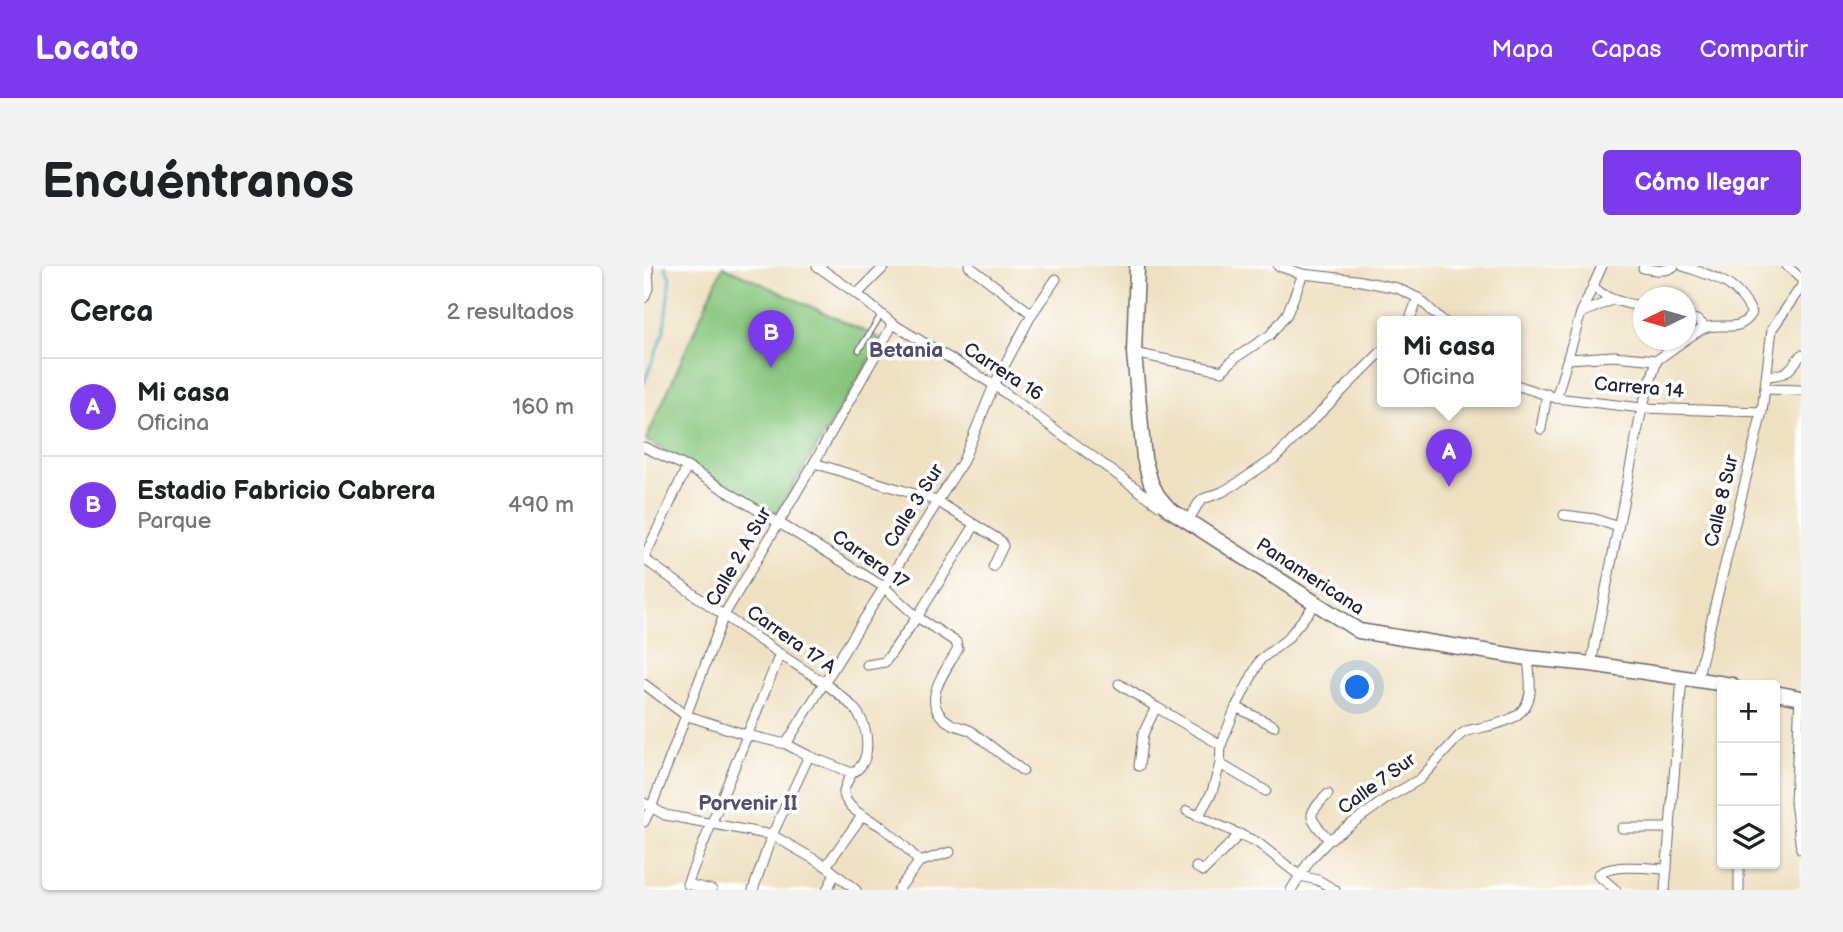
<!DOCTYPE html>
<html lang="es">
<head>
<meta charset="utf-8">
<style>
	body { margin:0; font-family:"Balsamiq Sans",sans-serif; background:#f2f2f2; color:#202124 }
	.controls { position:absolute; right:21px; bottom:21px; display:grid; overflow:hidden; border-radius:7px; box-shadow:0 2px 5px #0004 }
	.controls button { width:63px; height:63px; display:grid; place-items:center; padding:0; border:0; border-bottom:2px solid #e0e0e0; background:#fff; color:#202124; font:35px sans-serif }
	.compass { position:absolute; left:989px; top:21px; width:63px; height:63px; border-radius:50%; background:#fff; box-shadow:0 2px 5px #0004; rotate:265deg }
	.you { position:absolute; left:714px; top:422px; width:24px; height:24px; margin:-18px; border:5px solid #fff; border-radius:50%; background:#1a73e8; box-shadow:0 0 0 10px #1a73e833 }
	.badge { display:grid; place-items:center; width:46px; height:46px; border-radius:50%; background:#7c3aed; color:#fff; font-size:23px; font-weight:700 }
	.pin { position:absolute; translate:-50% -58px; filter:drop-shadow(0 2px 4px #0008) }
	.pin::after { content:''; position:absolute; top:37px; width:24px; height:21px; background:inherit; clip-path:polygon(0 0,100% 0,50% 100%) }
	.popup { position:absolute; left:733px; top:50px; width:144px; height:91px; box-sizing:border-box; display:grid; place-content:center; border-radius:7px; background:#fff; filter:drop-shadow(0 2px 5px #0005); font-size:23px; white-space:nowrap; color:#757577 }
	.popup b { font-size:26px; color:#202124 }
	.popup::after { content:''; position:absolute; left:50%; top:100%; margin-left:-14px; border:14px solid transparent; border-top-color:#fff }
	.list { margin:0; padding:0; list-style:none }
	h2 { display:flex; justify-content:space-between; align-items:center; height:91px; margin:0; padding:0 28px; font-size:30px }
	h2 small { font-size:23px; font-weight:400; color:#757577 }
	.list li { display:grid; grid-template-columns:46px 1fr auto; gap:21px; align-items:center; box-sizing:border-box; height:98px; padding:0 28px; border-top:2px solid #e0e0e0 }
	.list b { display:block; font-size:26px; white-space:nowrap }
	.list p { margin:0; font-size:23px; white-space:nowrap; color:#757577 }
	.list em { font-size:23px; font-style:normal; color:#757577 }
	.icon { flex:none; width:38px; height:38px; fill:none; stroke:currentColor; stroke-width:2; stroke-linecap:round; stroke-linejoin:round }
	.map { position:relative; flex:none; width:1157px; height:624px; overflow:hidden; border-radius:7px }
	header { display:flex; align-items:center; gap:42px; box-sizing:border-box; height:98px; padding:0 35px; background:#7c3aed; color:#fff }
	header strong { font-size:33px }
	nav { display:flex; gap:38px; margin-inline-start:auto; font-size:24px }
	.intro { display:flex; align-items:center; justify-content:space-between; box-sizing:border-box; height:168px; padding:0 42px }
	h1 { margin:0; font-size:49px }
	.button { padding:18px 32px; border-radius:7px; background:#7c3aed; color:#fff; font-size:24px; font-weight:700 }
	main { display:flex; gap:42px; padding:0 42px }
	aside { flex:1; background:#fff; border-radius:7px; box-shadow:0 2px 5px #0004 }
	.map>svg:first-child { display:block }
	.green { fill:#87c67d; stroke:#54745c; stroke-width:2 }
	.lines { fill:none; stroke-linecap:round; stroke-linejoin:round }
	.stream { stroke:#4baecb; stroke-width:2.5 }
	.service-casing { stroke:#69656a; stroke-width:7 }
	.minor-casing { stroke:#69656a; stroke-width:11 }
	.primary-casing { stroke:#69656a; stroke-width:17 }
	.service { stroke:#fff; stroke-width:4.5 }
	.minor { stroke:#fff; stroke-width:9 }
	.primary { stroke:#fff; stroke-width:14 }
	.labels { text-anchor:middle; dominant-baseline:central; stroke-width:7; stroke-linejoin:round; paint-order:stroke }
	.street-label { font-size:19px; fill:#22223b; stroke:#fff }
	.neighbourhood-label { font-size:21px; font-weight:bold; fill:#514d73; stroke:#fff }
</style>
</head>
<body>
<header>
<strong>Locato</strong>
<nav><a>Mapa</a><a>Capas</a><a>Compartir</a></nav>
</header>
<div class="intro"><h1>Encuéntranos</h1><a class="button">Cómo llegar</a></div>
<main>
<aside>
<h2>Cerca<small>2 resultados</small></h2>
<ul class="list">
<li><span class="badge">A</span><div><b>Mi casa</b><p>Oficina</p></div><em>160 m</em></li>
<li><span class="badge">B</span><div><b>Estadio Fabricio Cabrera</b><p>Parque</p></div><em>490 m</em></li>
</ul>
</aside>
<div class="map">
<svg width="1157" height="624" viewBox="0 0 1157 624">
	<rect width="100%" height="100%" fill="#fff"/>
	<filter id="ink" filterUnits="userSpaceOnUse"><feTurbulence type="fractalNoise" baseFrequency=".0143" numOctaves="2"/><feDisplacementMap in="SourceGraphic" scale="14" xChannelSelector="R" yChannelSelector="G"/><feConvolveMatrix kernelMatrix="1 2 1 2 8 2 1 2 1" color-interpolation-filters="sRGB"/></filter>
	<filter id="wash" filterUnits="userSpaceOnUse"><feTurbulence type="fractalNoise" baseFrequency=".00686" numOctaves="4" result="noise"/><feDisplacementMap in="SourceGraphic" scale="28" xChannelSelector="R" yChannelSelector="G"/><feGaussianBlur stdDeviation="1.57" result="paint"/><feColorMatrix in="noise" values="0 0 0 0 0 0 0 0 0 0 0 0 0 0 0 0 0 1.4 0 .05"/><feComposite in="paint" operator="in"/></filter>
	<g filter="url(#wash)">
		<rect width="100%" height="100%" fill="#eee1c1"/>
		<!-- green -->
		<path class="green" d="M79,0L235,72L236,77L133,246L126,247L2,174Z"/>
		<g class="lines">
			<!-- stream -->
			<path class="stream" d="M0,117L20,65L26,12L21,0"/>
		</g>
	</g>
	<g filter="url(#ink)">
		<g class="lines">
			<defs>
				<path id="service" d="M215,84L237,49"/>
				<g id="minor">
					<path d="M173,0L213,28L249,58L350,119L515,239"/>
					<path d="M325,0L388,48"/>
					<path d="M634,0L659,8L712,14L753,22L774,32L799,55"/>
					<path d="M1143,0L1157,13"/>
					<path d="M999,2C1010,4 1020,7 1030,0"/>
					<path d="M949,20C963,35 981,37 1000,41"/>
					<path d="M213,28L241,0"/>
					<path d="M0,32L5,20L4,0"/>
					<path d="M937,47L968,34"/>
					<path d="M1042,51L1053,54L1062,61"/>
					<path d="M765,55L774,32"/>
					<path d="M490,87L578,105L591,92L626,69L643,48L659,8"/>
					<path d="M924,93L970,90L1013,94"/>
					<path d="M1013,94C1024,87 1053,63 1064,61C1082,57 1096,67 1108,47C1092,15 1071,11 1039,0"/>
					<path d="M1123,110C1145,108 1144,106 1157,89"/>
					<path d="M872,119L912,132L998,142L1118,146"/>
					<path d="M1122,123L1157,124"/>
					<path d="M912,132L937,47L958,0"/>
					<path d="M897,163L903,128"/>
					<path d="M0,181L43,201L240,321L273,351L312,376L314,383C301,407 273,437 306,457C312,461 320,461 327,465L379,505"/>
					<path d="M170,197L293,235L357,275L359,280L349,301"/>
					<path d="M920,249L951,253L974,261"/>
					<path d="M544,255L554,238L559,233L578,226L592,218L631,192L738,85"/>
					<path d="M0,292L43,201"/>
					<path d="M0,293C45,325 90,357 136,388C159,404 196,424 213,446C225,462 229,497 208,507C205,513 199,522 200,528C203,545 227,553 238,561C251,571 265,583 275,596"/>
					<path d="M947,398L998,142L1013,94"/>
					<path d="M223,399L241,396L273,351L331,259"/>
					<path d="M1053,414L1118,146L1128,63L1157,21"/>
					<path d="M0,418L41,449L103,469L142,478L165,490L208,507"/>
					<path d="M475,418L512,441L577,479"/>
					<path d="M1156,431L1151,536L1157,583"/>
					<path d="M592,441L630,460"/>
					<path d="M142,478L319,195L350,119L388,48L412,13"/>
					<path d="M576,498L622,525"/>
					<path d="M495,500L499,468L512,441"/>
					<path d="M684,528C660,552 665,550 685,574"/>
					<path d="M0,537L21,549L128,569L182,600L212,624"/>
					<path d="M543,545L613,576L656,610L674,614L691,624"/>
					<path d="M554,551L568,526L576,498L577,479L592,441L616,394L643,373L671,338"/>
					<path d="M0,556L7,542L80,349L170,197L249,58"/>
					<path d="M978,562H1026"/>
					<path d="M182,600L218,550"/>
					<path d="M552,601L559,605L596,568"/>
					<path d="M68,624L43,618L136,388"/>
					<path d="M109,624L128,569L165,490"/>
					<path d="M183,624L191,608"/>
					<path d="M254,624L275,596L306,586"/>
					<path d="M647,624L666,594L685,574L742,533L776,513L816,469L822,465C847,459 882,457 886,427C887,415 885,403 884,392"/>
					<path d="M972,624L954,609C967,597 1005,602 1023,603"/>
					<path d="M1021,624L1038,412"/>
					<path d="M1095,624V598"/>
				</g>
				<g id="primary">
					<path d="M493,0L490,87L500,192L507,217L514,230L525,243L715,365L884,392L947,398L1088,419"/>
					<path d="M1131,427L1157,432"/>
				</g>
			</defs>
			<!-- service casing -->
			<use href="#service" class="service-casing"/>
			<!-- minor casing -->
			<use href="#minor" class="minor-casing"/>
			<!-- primary casing -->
			<use href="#primary" class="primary-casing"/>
			<!-- service -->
			<use href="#service" class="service"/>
			<!-- minor -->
			<use href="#minor" class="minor"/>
			<!-- primary -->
			<use href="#primary" class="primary"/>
		</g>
	</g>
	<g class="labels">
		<!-- street labels -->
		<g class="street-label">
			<text transform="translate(359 106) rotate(33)">Carrera 16</text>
			<text transform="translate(995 122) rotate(5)">Carrera 14</text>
			<text transform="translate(1078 235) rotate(-77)">Calle 8 Sur</text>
			<text transform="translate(270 240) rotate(-58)">Calle 3 Sur</text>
			<text transform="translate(95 291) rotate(-60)">Calle 2 A Sur</text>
			<text transform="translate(226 294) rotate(35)">Carrera 17</text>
			<text transform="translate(666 311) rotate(33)">Panamericana</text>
			<text transform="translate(147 374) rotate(35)">Carrera 17 A</text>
			<text transform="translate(733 518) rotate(-36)">Calle 7 Sur</text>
		</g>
		<!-- neighbourhood labels -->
		<g class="neighbourhood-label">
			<text x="262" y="84">Betania</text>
			<text x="104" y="537">Porvenir II</text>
		</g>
	</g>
</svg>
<div class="controls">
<button>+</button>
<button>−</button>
<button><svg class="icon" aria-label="layers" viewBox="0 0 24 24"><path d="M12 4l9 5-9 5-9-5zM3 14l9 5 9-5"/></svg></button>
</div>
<svg class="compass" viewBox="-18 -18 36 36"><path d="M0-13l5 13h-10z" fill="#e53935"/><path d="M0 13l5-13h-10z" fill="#757577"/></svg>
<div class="you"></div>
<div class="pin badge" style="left:805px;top:221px">A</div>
<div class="popup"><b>Mi casa</b>Oficina</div>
<div class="pin badge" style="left:127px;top:102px">B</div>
</div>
</main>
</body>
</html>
